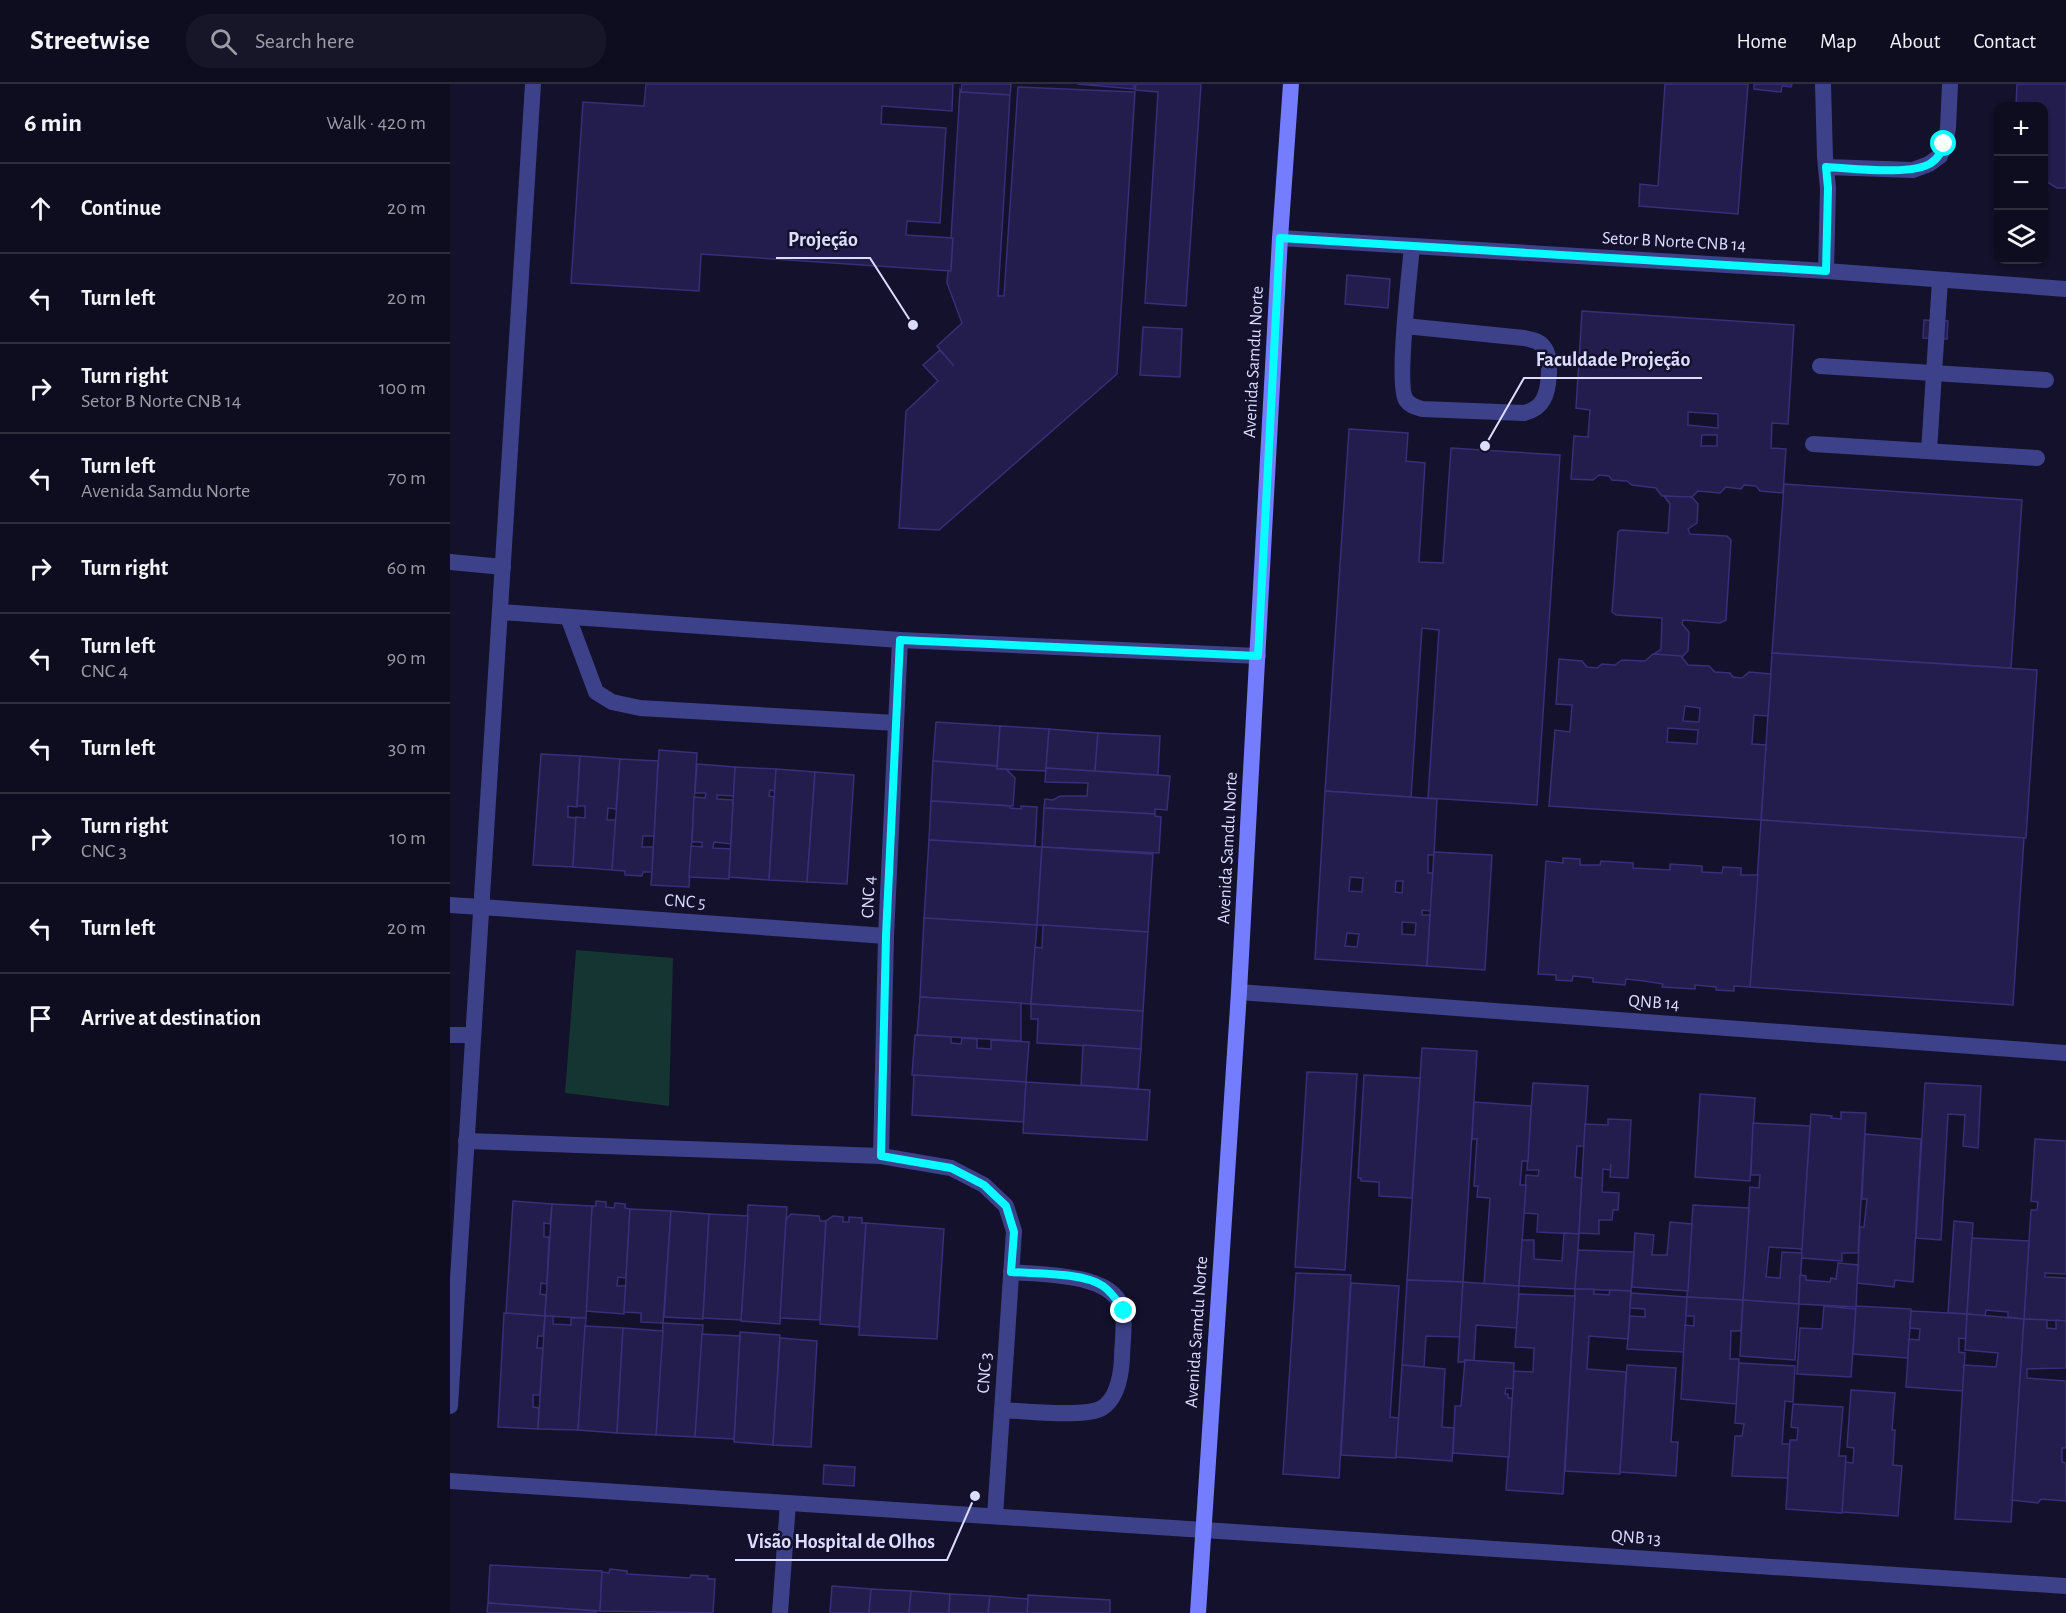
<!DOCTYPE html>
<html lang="en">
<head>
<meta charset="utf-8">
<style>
	body { margin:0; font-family:"Alegreya Sans",sans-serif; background:#171629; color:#f1f3f6 }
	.controls { position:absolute; right:18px; top:18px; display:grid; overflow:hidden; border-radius:12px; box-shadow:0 2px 4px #0004 }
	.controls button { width:54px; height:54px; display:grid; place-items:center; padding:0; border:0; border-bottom:2px solid #2e2d3e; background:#0e0d20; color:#f1f3f6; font:30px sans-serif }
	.stop { position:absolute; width:18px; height:18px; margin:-14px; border:4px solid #09fdfe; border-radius:50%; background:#fff }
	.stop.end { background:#09fdfe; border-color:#fff; box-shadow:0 2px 6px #0008 }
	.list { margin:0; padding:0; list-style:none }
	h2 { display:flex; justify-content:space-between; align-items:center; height:78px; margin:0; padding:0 24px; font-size:26px }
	h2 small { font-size:20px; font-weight:400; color:#9b9ca5 }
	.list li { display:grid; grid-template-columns:39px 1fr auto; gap:18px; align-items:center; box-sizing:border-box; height:90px; padding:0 24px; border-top:2px solid #2e2d3e }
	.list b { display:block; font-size:22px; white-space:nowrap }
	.list p { margin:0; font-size:20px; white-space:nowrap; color:#9b9ca5 }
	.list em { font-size:20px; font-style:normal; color:#9b9ca5 }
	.icon { flex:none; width:33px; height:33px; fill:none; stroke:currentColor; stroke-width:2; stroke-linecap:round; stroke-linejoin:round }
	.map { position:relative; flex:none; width:1616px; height:1529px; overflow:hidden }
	header { display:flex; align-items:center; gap:36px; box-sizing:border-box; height:84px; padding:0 30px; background:#0e0d20; border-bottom:2px solid #2e2d3e }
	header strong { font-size:28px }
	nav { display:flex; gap:33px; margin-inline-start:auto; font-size:21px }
	.search { width:420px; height:54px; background:#171629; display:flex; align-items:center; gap:15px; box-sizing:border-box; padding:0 21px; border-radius:24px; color:#9b9ca5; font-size:22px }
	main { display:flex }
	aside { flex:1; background:#0e0d20 }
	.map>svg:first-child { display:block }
	.green { fill:#143531 }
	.building { fill:#221d4c; stroke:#372f78; stroke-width:1.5; fill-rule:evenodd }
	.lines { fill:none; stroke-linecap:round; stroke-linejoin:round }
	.service { stroke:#3d418a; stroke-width:16 }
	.minor { stroke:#3d418a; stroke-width:16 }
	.tertiary { stroke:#3d418a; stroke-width:16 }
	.secondary { stroke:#737dfe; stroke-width:16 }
	.route { stroke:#09fdfe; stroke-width:8 }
	.labels { text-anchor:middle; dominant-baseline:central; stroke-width:5; stroke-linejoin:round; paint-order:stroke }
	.street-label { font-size:18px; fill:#dcdcff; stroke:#13112b }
	.leader { fill:none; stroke:#dcdcff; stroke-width:2 }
	.callout-dot { fill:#dcdcff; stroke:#13112b; stroke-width:2 }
	.callout-label { font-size:20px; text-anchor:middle; font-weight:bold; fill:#dcdcff; stroke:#13112b; stroke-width:5; stroke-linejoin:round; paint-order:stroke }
</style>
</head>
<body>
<header>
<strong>Streetwise</strong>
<div class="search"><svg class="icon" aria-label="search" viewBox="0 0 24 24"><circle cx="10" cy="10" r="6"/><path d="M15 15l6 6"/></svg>Search here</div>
<nav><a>Home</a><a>Map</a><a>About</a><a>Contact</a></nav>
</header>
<main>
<aside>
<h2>6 min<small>Walk · 420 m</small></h2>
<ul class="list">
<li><svg class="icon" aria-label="ahead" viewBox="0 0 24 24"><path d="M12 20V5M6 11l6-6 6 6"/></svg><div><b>Continue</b></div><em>20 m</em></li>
<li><svg class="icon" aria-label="left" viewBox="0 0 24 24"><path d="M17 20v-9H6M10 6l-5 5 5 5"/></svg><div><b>Turn left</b></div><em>20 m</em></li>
<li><svg class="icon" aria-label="right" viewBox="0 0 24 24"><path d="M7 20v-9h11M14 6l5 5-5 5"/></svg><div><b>Turn right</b><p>Setor B Norte CNB 14</p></div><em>100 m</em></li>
<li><svg class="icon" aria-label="left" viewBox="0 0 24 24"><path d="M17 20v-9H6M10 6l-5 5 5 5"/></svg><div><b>Turn left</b><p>Avenida Samdu Norte</p></div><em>70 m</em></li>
<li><svg class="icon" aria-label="right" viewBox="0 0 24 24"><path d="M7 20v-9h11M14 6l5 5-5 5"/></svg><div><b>Turn right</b></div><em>60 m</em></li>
<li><svg class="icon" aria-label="left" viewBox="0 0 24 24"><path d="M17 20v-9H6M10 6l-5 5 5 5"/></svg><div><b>Turn left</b><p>CNC 4</p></div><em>90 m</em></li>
<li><svg class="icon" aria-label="left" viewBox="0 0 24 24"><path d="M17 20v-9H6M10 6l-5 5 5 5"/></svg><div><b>Turn left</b></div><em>30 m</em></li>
<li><svg class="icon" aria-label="right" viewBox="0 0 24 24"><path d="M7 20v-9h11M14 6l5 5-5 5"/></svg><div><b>Turn right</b><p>CNC 3</p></div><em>10 m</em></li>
<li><svg class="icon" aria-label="left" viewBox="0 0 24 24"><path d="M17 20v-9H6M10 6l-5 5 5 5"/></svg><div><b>Turn left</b></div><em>20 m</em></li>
<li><svg class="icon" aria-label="arrive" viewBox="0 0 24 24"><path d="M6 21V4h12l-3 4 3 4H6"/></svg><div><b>Arrive at destination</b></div></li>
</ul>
</aside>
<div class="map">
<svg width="1616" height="1529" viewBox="0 0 1616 1529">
	<rect width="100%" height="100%" fill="#13112b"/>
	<!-- green -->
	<path class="green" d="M126,866L223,874L219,1022L115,1009Z"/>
	<!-- building -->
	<g class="building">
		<path d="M196,0H503L502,27L432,22L431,40L496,44L490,139L457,137L456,151L503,154L501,187L251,170L249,207L121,199L133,18L194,22Z"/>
		<path d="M512,0H561L560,11L511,8Z"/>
		<path d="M627,0H684V5Z"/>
		<path d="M686,0H751L736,222L695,219L708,8L685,6Z"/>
		<path d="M1215,0H1298L1288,130L1189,122L1190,100L1208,102Z"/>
		<path d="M1304,0H1342L1341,3L1332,2L1331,8L1304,5Z"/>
		<path d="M1567,0H1616V104H1607L1594,96V22H1566Z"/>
		<path d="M568,3L685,8L667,290L489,446L449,444L456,327L488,297L473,281L490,266L504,282L487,262L512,239L497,199L498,187H501L503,154H501L510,6L511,8L560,11L548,212H554Z"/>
		<path d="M897,191L940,195L938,224L895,220Z"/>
		<path d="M1132,227L1344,241L1338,340L1322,339L1321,364L1336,365L1333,409L1310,407L1306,402L1294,401L1291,405L1276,403L1270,409L1248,407L1240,415L1212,412L1206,404L1182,401L1177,397L1162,396L1159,392L1149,391L1143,396L1121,395L1124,352L1138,353L1140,326L1126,324ZM1238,328L1268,330V344L1238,341ZM1252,351H1267V362H1251Z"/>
		<path d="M1474,236L1498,237L1497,255L1473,254Z"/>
		<path d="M693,243L732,245L730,293L690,291Z"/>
		<path d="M899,345L958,349L956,377L975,379L969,478L993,479L1001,364L1110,371L1087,721L978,714L989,546L972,544L961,713L875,707Z"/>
		<path d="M1334,400L1572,416L1561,584L1322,569Z"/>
		<path d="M1214,412L1242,413L1248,420L1247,439L1238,445L1240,450L1277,452L1281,456L1276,536L1270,539L1233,536L1232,540L1239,548L1238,567L1232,573L1204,570L1211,565L1212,534L1166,531L1162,528L1168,448L1171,446L1218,449L1220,420Z"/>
		<path d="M1322,569L1587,586L1576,754L1311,736Z"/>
		<path d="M1203,570L1231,572L1238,581L1259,582L1265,588L1280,589L1283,593L1292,594L1299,588L1321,590L1318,632L1304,631L1302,660L1316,661L1311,736L1099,722L1105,646L1120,648L1122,621L1106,620L1109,575L1132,577L1137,583L1147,584L1152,580L1165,581L1172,576L1195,577ZM1235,622L1250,624L1249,638L1233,637ZM1218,644L1248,646L1247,660L1217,658Z"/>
		<path d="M486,638L550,642L547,682L483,677Z"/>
		<path d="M550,642L599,645L596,687L547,685Z"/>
		<path d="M599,645L648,649L645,687L596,684Z"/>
		<path d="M648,649L710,652L708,691L645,687Z"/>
		<path d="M209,666L247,669L239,803L201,801Z"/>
		<path d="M91,670L130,672L127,723L118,722V733L126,734L123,783L83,781Z"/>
		<path d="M130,672L170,675L166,725L158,724L157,736H166L162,786L123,783L126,733L135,734V722H127Z"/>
		<path d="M170,675L208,677L204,752H193L192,763H203L202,788H193L192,792L175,791V787L162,786Z"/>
		<path d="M483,677L547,682V685H556L565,694L563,722L481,717Z"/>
		<path d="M247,680L285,683L284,712L267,711V715L283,716L281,760L264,758L263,764L281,765L279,795L239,793L241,762L252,763V758H242L244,713L255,714L256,709H245Z"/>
		<path d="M285,683L326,685L325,707L320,706L319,712L324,713L319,796L279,793Z"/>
		<path d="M596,684L720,692L717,726L705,725V730L594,724L595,715L603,716L610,712H637L638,699L595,698Z"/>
		<path d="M326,685L365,688L357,798L319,796Z"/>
		<path d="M365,688L404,691L397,800L357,798Z"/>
		<path d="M875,707L987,715L984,771H978V789H983L981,827L972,826V831H980L977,882L865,875ZM900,793L913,794L912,808L899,807ZM946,797H953L952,809L945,808ZM952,838L966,839L965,851L952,850ZM897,849L909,850L907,863L895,862Z"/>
		<path d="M481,717L560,722V724L571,725V722L587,723L585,762L479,756Z"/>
		<path d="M594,724L705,730V732L711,733L709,769L592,763Z"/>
		<path d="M1311,736L1574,754L1563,921L1300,903Z"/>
		<path d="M479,756L592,763L587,841L474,834Z"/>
		<path d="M592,763L703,770L698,848L587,841Z"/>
		<path d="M984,768L1042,771L1035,886L977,882Z"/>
		<path d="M1113,774L1130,775V781H1150L1151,777L1183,779V784L1220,786V780L1252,782V788L1272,789L1273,783L1291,784V791H1308L1300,903L1284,902V907L1266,906V903L1245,901V905L1212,903L1213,900L1194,897L1176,895L1175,901L1143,898V894L1123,892L1122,897L1106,896V891L1088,890L1096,777L1113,779Z"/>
		<path d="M474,834L587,841L581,920L470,913Z"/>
		<path d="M593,841L698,848L693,927L581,920L585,863L592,864Z"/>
		<path d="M470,913L571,919V957L467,951Z"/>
		<path d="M581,920L693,927L691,965L587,959L588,935H581Z"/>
		<path d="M465,951L501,953V959L511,960L512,954L527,955V964L541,965V956L579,958L576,998L462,991Z"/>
		<path d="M633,961L691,965L688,1005L631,1001Z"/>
		<path d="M972,964L1027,967L1013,1198L957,1196Z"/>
		<path d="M857,988L907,990L895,1186L845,1183Z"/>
		<path d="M464,991L576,998L574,1038L462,1031Z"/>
		<path d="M914,991L970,994L962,1114L929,1112V1098L911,1097V1094H908Z"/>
		<path d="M576,998L700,1006L697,1056L573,1049Z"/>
		<path d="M1083,999L1138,1002L1134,1062H1127L1125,1093L1132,1094L1129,1150L1087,1148L1088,1130L1074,1129L1076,1091L1088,1092L1089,1086H1077Z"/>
		<path d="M1475,999L1531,1002L1528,1064L1513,1062L1515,1031L1498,1030L1491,1156L1466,1154Z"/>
		<path d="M1250,1010L1305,1014L1300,1097L1245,1093Z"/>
		<path d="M1024,1018L1081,1022L1078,1077H1072L1070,1101H1076L1069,1202L1034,1200L1040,1114L1027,1113L1028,1102H1024L1027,1055H1022Z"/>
		<path d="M1391,1028L1416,1029L1408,1169H1392V1177L1351,1174L1361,1030L1382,1032L1381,1034L1391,1035Z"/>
		<path d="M1158,1035L1181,1036L1178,1094L1160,1093L1161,1080L1160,1086L1153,1085L1152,1108L1169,1109L1168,1126H1163L1162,1136H1149V1150L1129,1149L1135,1040L1158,1041Z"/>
		<path d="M1303,1039L1360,1042L1352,1165L1319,1163L1316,1193L1330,1194L1332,1168L1352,1169L1349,1220L1293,1216L1300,1103L1309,1104L1310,1091H1301Z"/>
		<path d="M1415,1050L1471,1055L1463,1198L1445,1196L1444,1203L1407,1199L1410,1143H1414L1417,1115H1412Z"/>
		<path d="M1585,1055L1616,1057V1190L1595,1189V1193L1616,1194V1237L1574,1235L1581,1126H1587L1588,1118L1581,1117Z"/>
		<path d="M63,1117L102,1120L100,1140L94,1139V1153H99L97,1200L91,1199L90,1210L96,1211L95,1232L56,1229Z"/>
		<path d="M146,1117L156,1118V1123L164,1124L165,1119L175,1120V1124L180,1125L176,1194L168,1193L167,1202H176L174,1230L136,1227L142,1122H146Z"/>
		<path d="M102,1120L142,1122L136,1234L95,1232Z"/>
		<path d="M298,1121L337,1123L330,1240L291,1237Z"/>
		<path d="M1243,1121L1299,1124L1293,1216L1237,1213Z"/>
		<path d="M180,1125L221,1127L213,1239L191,1238V1229L174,1228Z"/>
		<path d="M221,1127L259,1130L253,1235L214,1233Z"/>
		<path d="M259,1130L298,1132L291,1236L253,1234Z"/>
		<path d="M341,1130L369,1132L370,1137H376L370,1236L330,1234L336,1135Z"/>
		<path d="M383,1132L393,1133V1138H399V1133L412,1134V1139H416L409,1243L370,1240L376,1137Z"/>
		<path d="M1504,1137L1523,1139L1517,1230L1498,1229Z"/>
		<path d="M1220,1138L1242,1140L1238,1207L1182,1203L1185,1149L1204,1151L1202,1171H1217Z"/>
		<path d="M416,1139L494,1145L487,1255L409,1251Z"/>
		<path d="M1114,1149L1129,1150L1125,1205L1069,1202L1072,1156H1084V1175L1112,1177Z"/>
		<path d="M1522,1154L1579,1157L1574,1235L1558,1233V1228L1536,1226L1535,1232L1517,1230Z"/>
		<path d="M1128,1166L1184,1168L1181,1207L1125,1205Z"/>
		<path d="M1388,1179L1408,1181L1406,1223L1349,1220L1350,1191L1356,1192V1196L1380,1198L1381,1194L1386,1195Z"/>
		<path d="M846,1189L901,1191L889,1394L833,1390Z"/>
		<path d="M957,1196L1013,1198L1010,1253L976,1252L974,1283L952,1281Z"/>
		<path d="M1013,1198L1069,1202L1067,1244L1026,1241L1024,1277L1015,1276V1278H1008Z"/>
		<path d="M901,1199L949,1202L940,1333L949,1334L946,1374L891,1371Z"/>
		<path d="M1125,1205H1144V1210L1159,1211L1160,1206L1181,1207L1178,1255L1139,1252L1137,1285L1176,1288L1170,1390L1115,1387Z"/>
		<path d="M1181,1209L1237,1213L1234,1268L1177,1265L1180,1232L1195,1233V1225L1180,1224Z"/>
		<path d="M1069,1210L1125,1212L1113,1410L1056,1406L1064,1287L1083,1288L1084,1264L1065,1263Z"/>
		<path d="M1237,1213L1293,1216L1291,1247H1281L1280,1275H1289L1287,1320L1231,1315L1235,1241L1244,1242V1232H1236Z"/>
		<path d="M1293,1216L1349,1220L1345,1276L1290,1272Z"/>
		<path d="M1374,1222L1406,1225L1401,1293L1347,1290L1350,1244L1372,1245Z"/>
		<path d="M1406,1222L1461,1225L1458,1274L1403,1270Z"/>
		<path d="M1461,1227L1517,1230L1516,1255L1509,1254V1268L1515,1269L1513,1307L1456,1303L1459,1255L1469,1256L1470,1245L1460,1244Z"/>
		<path d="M54,1229L95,1232L93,1252H88L87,1264H93L90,1311H83V1323L89,1324L88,1345L48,1343Z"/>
		<path d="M1517,1230L1574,1235L1561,1438L1505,1435L1514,1281L1546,1283L1548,1269L1515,1266Z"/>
		<path d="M95,1232H103V1240L121,1241V1234H136L128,1346L88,1345Z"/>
		<path d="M1574,1235L1597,1236V1244L1606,1245V1236L1616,1237V1284L1577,1285V1294L1616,1297V1364H1612V1378L1616,1379V1417L1591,1415L1588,1419L1562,1416Z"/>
		<path d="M213,1239L253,1241L245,1353L206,1351Z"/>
		<path d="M135,1242L173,1244L167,1349L128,1346Z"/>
		<path d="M173,1244L213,1247L206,1351L167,1349Z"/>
		<path d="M290,1248L330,1251L323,1361L284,1358Z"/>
		<path d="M252,1250L290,1252L284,1355L245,1353Z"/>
		<path d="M330,1254L367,1257L361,1363L323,1361Z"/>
		<path d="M1015,1276L1064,1279L1063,1305L1056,1304L1055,1310H1058V1314H1062L1059,1373L1003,1369L1005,1322H1011Z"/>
		<path d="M1289,1279L1345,1282L1343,1318L1335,1317L1332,1360H1340L1338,1394L1282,1392L1285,1352H1292L1294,1340L1285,1339Z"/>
		<path d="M952,1281L995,1285L992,1343L1004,1344L1002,1377L946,1373Z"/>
		<path d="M1177,1281L1226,1284L1221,1358H1228L1226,1392L1170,1388Z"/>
		<path d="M1401,1306L1445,1309L1442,1346H1445L1443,1381L1452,1382L1448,1432L1392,1428L1395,1378L1403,1379L1404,1364L1397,1363Z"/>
		<path d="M1343,1320L1393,1323L1389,1372H1396L1392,1429L1336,1425L1340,1356H1347L1348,1344L1341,1343Z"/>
		<path d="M374,1381L405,1383L404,1402L373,1400Z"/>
		<path d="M40,1481L152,1487L150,1527L38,1519Z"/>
		<path d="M160,1485L177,1487V1490L240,1494L241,1491L258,1492V1495H265L263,1529L150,1527L152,1488L159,1489Z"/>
		<path d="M382,1502L421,1505L419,1529H380Z"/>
		<path d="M421,1505L461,1507L459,1529H419Z"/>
		<path d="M461,1507L500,1510L499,1529H459Z"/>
		<path d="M500,1510L540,1512L538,1529H499Z"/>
		<path d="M578,1511L660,1516V1529H577Z"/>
		<path d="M540,1512L578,1515L577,1529H538Z"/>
		<path d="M38,1519L146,1527V1529H37Z"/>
	</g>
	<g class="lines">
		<!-- service -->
		<g class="service">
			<path d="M1373,0L1375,73L1378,104L1376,187"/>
			<path d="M1376,83L1463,86L1479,80L1490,72L1495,60L1498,44L1500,0"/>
			<path d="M955,242L1074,254C1083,256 1091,257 1095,265C1102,274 1099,307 1093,316C1089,324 1082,327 1074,329L972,325C966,323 960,322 956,316C946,301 960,186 962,162"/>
			<path d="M1370,282L1596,296"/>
			<path d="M1363,360L1587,374"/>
			<path d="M1479,367L1490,196"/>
			<path d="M0,478L53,483"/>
			<path d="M118,533L146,608L162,618L190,624L446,639"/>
			<path d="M0,821L31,823"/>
			<path d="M0,951H23"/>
		</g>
		<!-- minor -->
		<g class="minor">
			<path d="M50,528L450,556L808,572"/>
			<path d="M31,823L436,852"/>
			<path d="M789,908L1616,969"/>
			<path d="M16,1057L431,1072L501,1084L534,1101L556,1122L564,1147L545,1432"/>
			<path d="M431,1072L436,852L450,556"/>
			<path d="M0,1322L83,0"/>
			<path d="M552,1326C574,1327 635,1334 652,1324C668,1314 671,1291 672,1275C672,1260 675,1243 673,1229C668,1188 591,1191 561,1188"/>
			<path d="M0,1397L1616,1502"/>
			<path d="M330,1529L338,1419"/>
		</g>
		<!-- tertiary -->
		<path class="tertiary" d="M830,154L1376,187L1616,205"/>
		<!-- secondary -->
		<path class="secondary" d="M748,1529L789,908L830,154L841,0"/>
	</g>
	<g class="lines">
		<!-- route -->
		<path class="route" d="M674,1227C668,1218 662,1208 653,1202C632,1188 586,1190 561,1188L564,1148L556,1122L534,1101L501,1084L431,1072L436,852L450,556L808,572L830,154L1376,187L1378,104L1376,83C1401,84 1462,92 1481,79C1489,74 1491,68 1494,60"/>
	</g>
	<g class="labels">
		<!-- street labels -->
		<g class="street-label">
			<text transform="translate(1224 158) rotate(3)">Setor B Norte CNB 14</text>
			<text transform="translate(804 278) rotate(-87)">Avenida Samdu Norte</text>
			<text transform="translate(778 764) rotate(-87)">Avenida Samdu Norte</text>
			<text transform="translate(419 813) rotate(-87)">CNC 4</text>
			<text transform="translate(235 818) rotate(4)">CNC 5</text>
			<text transform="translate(1204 919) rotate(4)">QNB 14</text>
			<text transform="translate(747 1248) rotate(-86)">Avenida Samdu Norte</text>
			<text transform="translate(535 1289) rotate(-86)">CNC 3</text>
			<text transform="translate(1186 1454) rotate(4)">QNB 13</text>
		</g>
	</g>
	<!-- callouts -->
	<path class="leader" d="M463 241L420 174H326M1035 362L1074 294H1252M525 1412L497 1476H285"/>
	<g class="callout-dot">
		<circle cx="463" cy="241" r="6"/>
		<circle cx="1035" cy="362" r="6"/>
		<circle cx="525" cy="1412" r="6"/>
	</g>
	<g class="callout-label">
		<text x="373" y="162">Projeção</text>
		<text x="1163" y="282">Faculdade Projeção</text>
		<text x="391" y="1464">Visão Hospital de Olhos</text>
	</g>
</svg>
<div class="controls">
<button>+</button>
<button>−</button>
<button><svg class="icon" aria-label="layers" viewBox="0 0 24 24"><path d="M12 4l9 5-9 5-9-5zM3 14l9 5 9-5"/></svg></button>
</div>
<div class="stop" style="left:1494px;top:60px"></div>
<div class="stop end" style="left:674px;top:1227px"></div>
</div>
</main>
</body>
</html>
